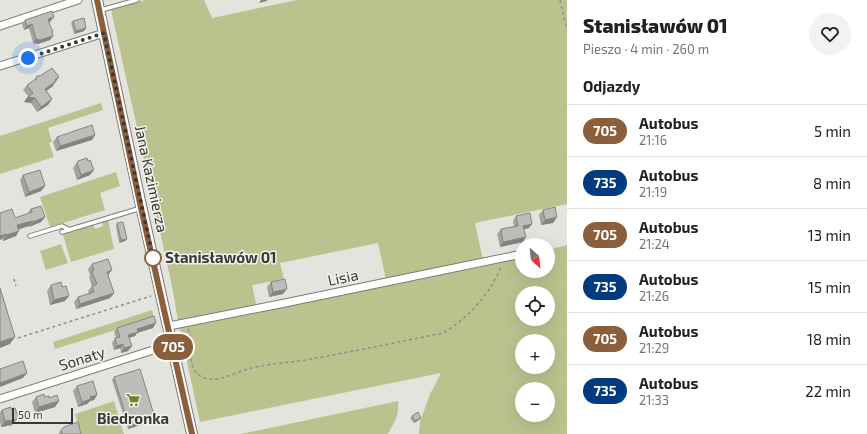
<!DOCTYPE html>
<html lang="pl">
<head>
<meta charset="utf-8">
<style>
  body { margin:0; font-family:"Exo 2",sans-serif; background:#f2f2f2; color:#202124; height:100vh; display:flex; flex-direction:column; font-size:15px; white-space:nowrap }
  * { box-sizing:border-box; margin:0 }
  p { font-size:13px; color:#757577 }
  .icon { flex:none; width:22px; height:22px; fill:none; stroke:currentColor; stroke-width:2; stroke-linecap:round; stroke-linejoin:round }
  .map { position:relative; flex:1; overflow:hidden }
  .details { display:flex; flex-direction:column; background:#fff; width:300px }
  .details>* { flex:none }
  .badge { padding:0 8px; border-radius:13px; font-size:14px; line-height:26px }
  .needle { width:26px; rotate:153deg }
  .tools { position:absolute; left:515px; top:238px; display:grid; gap:8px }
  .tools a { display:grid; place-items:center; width:40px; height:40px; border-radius:50%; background:#fff; box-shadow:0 4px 16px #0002; font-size:20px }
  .scale { position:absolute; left:12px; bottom:10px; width:61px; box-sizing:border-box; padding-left:4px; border:2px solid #383836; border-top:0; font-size:11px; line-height:14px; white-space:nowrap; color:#383836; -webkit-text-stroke:3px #f1f2ec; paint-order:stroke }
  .you { position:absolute; width:20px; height:20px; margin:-10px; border:3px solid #fff; border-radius:50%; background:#1a73e8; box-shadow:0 0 0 6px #1a73e833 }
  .map>.badge { position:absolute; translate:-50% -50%; box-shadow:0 0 0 2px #fff }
  h2 { padding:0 16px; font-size:15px; line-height:36px }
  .round { display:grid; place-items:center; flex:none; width:42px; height:42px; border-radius:21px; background:#f2f2f2 }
  .head { display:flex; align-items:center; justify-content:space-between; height:68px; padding:0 16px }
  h1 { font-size:19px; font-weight:800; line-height:30px }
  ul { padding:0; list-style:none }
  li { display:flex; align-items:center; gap:12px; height:52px; padding:0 16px; border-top:1px solid #e0e0e0 }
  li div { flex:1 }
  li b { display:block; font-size:15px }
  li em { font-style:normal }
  li .badge { min-width:44px; font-weight:700; text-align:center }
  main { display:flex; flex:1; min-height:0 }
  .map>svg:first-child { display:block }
  .green { fill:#bcc28e; fill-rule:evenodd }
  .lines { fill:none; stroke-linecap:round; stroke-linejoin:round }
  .lane-casing { stroke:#7b7c77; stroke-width:5.5 }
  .street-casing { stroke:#7b7c77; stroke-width:9 }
  .secondary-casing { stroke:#7b7c77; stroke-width:12 }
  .path { stroke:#8e8e8a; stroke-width:1.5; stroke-dasharray:3 3; stroke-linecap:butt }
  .lane { stroke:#fff; stroke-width:3.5 }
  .street { stroke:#fff; stroke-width:7 }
  .secondary { stroke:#fff; stroke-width:10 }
  .wall { fill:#a3a39f }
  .shaded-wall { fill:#848582 }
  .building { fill:#bdbeb9; stroke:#848582 }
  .line-casing { stroke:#fff; stroke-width:9 }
  .line { stroke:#8b5e3c; stroke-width:6 }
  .walk { stroke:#383836; stroke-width:4; stroke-dasharray:0 7.2 }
  .stop-dot { fill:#fff; stroke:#8b5e3c; stroke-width:2 }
  .labels { text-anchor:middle; stroke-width:3; stroke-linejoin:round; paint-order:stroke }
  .street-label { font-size:15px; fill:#383836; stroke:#f1f2ec }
  .stop-label { font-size:15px; font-weight:bold; fill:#383836; stroke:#f1f2ec; text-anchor:start }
  .poi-label { font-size:15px; font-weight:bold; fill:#383836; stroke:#f1f2ec }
</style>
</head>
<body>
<main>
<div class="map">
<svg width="567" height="434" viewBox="0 0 567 434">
  <rect width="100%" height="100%" fill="#e4e4df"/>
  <path class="green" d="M 147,0 L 204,0 L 212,18 L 297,0 L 567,0 L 567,204 L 475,223 L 483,259 L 386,280 L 378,243 L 280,263 L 284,279 L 252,285 L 256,303 L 256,306 L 178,321 L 172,286 L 111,10 L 130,3 Z
    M 101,103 L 103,110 L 48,128 L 52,142 L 49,143 L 54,157 L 0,174 L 0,136 Z
    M 116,172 L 120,186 L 100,193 L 105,210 L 50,227 L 40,197 Z
    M 108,220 L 114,249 L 71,262 L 63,235 L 93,225 L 95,229 L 103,226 L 102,222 Z
    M 61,244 L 68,263 L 46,270 L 40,251 Z
    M 567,245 L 567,434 L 419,434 L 420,422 L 430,394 L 441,373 L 200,422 L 179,325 L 484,266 L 522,256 L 522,271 L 548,271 L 548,250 ZM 522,293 L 548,293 L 548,319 L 522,319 ZM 522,341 L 548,341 L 548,367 L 522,367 ZM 522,389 L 548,389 L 548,415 L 522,415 Z
    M 152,310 L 154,318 L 55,349 L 53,342 Z
    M 114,401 L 124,434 L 81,434 L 75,414 Z
    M 398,401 C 399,417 395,421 388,434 L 241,434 Z"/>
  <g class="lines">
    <g class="lane-casing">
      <path id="lane" d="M 101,10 L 137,0
        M 62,232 L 141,208
        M 30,236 L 62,226 L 70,230"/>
    </g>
    <g class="street-casing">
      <path id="street" d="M 0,26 L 78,0
        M 0,66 L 104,33
        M 169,326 L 280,304 L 522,254
        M 0,399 L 172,344"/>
    </g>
    <g class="secondary-casing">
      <path id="secondary" d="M 97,0 L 140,201 L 192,434"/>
    </g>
    <path class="path" d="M 560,0 L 567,30
      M 14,279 L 16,286
      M 188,329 C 195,345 185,365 199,375 C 213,386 233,373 248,369 C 269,363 290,363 311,359 C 355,351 399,342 443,333 C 466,320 493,291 501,266
      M 18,338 L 151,296"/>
    <use href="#lane" class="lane"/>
    <use href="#street" class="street"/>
    <use href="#secondary" class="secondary"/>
  </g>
  <path class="wall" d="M 25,20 L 51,21 L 49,22 L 53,36 L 50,40 L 38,44 L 33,43 L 29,28 L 24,30 L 22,24 Z
    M 73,21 L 86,28 L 84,31 L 74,34 L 71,23 Z
    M 37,76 L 59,77 L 52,87 L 46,91 L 52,99 L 48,105 L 37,112 L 31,103 L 24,102 L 28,96 L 23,90 L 27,85 L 33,81 Z
    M 95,135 L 92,140 L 56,151 L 53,142 L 57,137 Z
    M 78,161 L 90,175 L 77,180 L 73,168 Z
    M 23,175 L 45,186 L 41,191 L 25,197 L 20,180 Z
    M 31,209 L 45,217 L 41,222 L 29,227 L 29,226 L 18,229 L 16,236 L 3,241 L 2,239 L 15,218 L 27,214 Z
    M 543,210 L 557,217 L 553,223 L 541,225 L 539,215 Z
    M 516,216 L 529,228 L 524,229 L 523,242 L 500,247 L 497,234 L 501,229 L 514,226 L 513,221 Z
    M 117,223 L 125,241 L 119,243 L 116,226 Z
    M 92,264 L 108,275 L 114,293 L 110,298 L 76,309 L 74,302 L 78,297 L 89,294 L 88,291 L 92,286 L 89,277 L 90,275 L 88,269 Z
    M 271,282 L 283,294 L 269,297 L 267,287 Z
    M 51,285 L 62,287 L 65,301 L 50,305 L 47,291 Z
    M 117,328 L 153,328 L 137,333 L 135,336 L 129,338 L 132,346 L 128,351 L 121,353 L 120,348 L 114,350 L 112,343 L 115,338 L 116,338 L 114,332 Z
    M 114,377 L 153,421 L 128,429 L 112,380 Z
    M 77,386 L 97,395 L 94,400 L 90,401 L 87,404 L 78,407 L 73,391 Z
    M 36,397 L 49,398 L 59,401 L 55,407 L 35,413 L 32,402 Z
    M 2,410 L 12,425 L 1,427 L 0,422 L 0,412 Z
    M 412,416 L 421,418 L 419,420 L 414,423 L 410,418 Z
    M 61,430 L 81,434 L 58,434 Z"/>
  <path class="shaded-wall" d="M 261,0 L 267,0 L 267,1 L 259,3 Z
    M 54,17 L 51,21 L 45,23 L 48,19 Z
    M 32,24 L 29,28 L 24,30 L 27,26 Z
    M 86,28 L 84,31 L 74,34 L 76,31 Z
    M 53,36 L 50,40 L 38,44 L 33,43 L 36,39 Z
    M 59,77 L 52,87 L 41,94 L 45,89 L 55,80 Z
    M 28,97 L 35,98 L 31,103 L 24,102 Z
    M 52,99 L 48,105 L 37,112 L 41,107 Z
    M 95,135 L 92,140 L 56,151 L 60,146 Z
    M 94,170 L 90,175 L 77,180 L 81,175 Z
    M 45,186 L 41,191 L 25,197 L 29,192 Z
    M 45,217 L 41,222 L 29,227 L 33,222 Z
    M 557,217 L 553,223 L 541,225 L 545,220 Z
    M 33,221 L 29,226 L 14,231 L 17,225 Z
    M 532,224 L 529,228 L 520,230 L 523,226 Z
    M 19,231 L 16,236 L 3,241 L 6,235 Z
    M 6,234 L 2,239 L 0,240 L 0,236 Z
    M 526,237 L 523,242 L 500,247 L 503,242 Z
    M 127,239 L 125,241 L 119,243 L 121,240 Z
    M 112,270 L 108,275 L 107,272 Z
    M 287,289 L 283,294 L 269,297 L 273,292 Z
    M 114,293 L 110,298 L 76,309 L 80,304 Z
    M 69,296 L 65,301 L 50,305 L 54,300 Z
    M 156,323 L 153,328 L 137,333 L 135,336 L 125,339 L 128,335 L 137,329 Z
    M 15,337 L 10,344 L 0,348 L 0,342 Z
    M 123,344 L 120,348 L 114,350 L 117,346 Z
    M 132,346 L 128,351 L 121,353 L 124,348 Z
    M 27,373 L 23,378 L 0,387 L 0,383 Z
    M 97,395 L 94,400 L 90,401 L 87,404 L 78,407 L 82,402 L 90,397 Z
    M 59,401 L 55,407 L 35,413 L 39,407 Z
    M 155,418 L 153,421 L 128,429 L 129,426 Z
    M 421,418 L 419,420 L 414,423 L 415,421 Z
    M 16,420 L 12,425 L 1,427 L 5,421 Z"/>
  <path class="building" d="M 52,11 L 54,17 L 48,19 L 51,28 L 53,30 L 52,32 L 53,36 L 40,40 L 36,39 L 32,24 L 27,26 L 25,20 Z
    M 84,18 L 86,28 L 76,31 L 73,21 Z
    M 52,68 L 59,77 L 55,80 L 56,81 L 45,89 L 52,99 L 41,107 L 35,98 L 28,97 L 33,93 L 27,85 L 36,79 L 37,76 L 40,76 Z
    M 92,125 L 95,135 L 60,146 L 57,137 Z
    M 87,158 L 88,161 L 90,160 L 94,170 L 81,175 L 77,163 L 78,161 Z
    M 40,170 L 45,186 L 29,192 L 23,175 Z
    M 41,206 L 45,217 L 33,222 L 33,221 L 17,225 L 19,231 L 6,235 L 6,234 L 0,236 L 0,213 L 12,209 L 15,218 L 32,212 L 31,209 Z
    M 555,207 L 557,217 L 545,220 L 543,210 Z
    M 530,213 L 532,224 L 523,226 L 526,237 L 503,242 L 501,229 L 518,226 L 516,216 Z
    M 123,222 L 127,239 L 121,240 L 117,223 Z
    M 108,259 L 112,270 L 107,272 L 114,293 L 80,304 L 78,297 L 94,292 L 92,286 L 97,284 L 92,272 L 94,270 L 92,264 Z
    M 285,279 L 287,289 L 273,292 L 271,282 Z
    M 61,282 L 62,287 L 66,286 L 69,296 L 54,300 L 51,285 Z
    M 0,288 L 15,337 L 0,342 Z
    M 154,316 L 156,323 L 137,329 L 138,332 L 128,335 L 132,346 L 124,348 L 123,344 L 117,346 L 115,338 L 120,337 L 117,328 Z
    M 23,361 L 27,373 L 0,383 L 0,369 Z
    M 140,369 L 155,418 L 129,426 L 114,377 Z
    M 93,381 L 97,395 L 90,397 L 91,399 L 82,402 L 77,386 Z
    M 44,394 L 45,397 L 49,396 L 49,398 L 57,395 L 59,401 L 39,407 L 36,397 Z
    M 11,407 L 11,409 L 15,408 L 18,416 L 16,420 L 5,421 L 2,410 Z
    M 418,412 L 421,418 L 415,421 L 412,416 Z
    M 78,422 L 81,434 L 62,434 L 61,430 L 64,427 Z"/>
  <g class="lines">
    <g class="line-casing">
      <path id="line" d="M 97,0 L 141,208 L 192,434"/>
    </g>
    <use href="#line" class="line"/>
    <path class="walk" d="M 28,58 L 104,33 L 153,258"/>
  </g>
  <defs>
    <g id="supermarket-bare" transform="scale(1.08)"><path d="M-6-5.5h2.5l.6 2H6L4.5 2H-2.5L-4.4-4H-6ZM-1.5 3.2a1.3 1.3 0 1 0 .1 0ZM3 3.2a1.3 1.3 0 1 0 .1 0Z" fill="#787f29" stroke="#f1f2ec" stroke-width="2.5" paint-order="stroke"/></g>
  </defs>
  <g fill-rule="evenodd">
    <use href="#supermarket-bare" x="133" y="400"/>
  </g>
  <circle class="stop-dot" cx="153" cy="258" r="8"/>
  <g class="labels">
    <g class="street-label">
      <text transform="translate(151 179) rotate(78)" y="5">Jana Kazimierza</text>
      <text transform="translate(343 278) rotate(-12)" y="5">Lisia</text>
      <text transform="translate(82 359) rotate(-18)" y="5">Sonaty</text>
    </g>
    <g class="stop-label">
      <text x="165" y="263">Stanisławów 01</text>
    </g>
    <g class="poi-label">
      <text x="133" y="424">Biedronka</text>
    </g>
  </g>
</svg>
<div class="tools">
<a><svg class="needle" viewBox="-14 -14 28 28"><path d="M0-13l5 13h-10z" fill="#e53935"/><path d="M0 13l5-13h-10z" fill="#757577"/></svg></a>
<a><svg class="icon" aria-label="locate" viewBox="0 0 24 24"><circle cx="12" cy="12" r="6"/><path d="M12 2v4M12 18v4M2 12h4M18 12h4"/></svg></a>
<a>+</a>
<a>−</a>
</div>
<div class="scale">50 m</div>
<div class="you" style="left:28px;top:58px"></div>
<b class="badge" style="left:173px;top:347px;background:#8b5e3c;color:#fff">705</b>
</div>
<section class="details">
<div class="head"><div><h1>Stanisławów 01</h1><p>Pieszo · 4 min · 260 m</p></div><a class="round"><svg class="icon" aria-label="heart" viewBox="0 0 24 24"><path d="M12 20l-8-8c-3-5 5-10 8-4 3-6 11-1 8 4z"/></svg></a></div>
<h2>Odjazdy</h2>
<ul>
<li><span class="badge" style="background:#8b5e3c;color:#fff">705</span><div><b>Autobus</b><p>21:16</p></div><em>5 min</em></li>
<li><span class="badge" style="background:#003b80;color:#fff">735</span><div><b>Autobus</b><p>21:19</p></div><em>8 min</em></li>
<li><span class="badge" style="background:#8b5e3c;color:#fff">705</span><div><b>Autobus</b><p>21:24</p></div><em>13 min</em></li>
<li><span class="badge" style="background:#003b80;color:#fff">735</span><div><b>Autobus</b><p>21:26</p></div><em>15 min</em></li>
<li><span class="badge" style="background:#8b5e3c;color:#fff">705</span><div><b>Autobus</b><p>21:29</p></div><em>18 min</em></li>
<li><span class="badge" style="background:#003b80;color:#fff">735</span><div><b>Autobus</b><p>21:33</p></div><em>22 min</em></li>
</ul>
</section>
</main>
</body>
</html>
